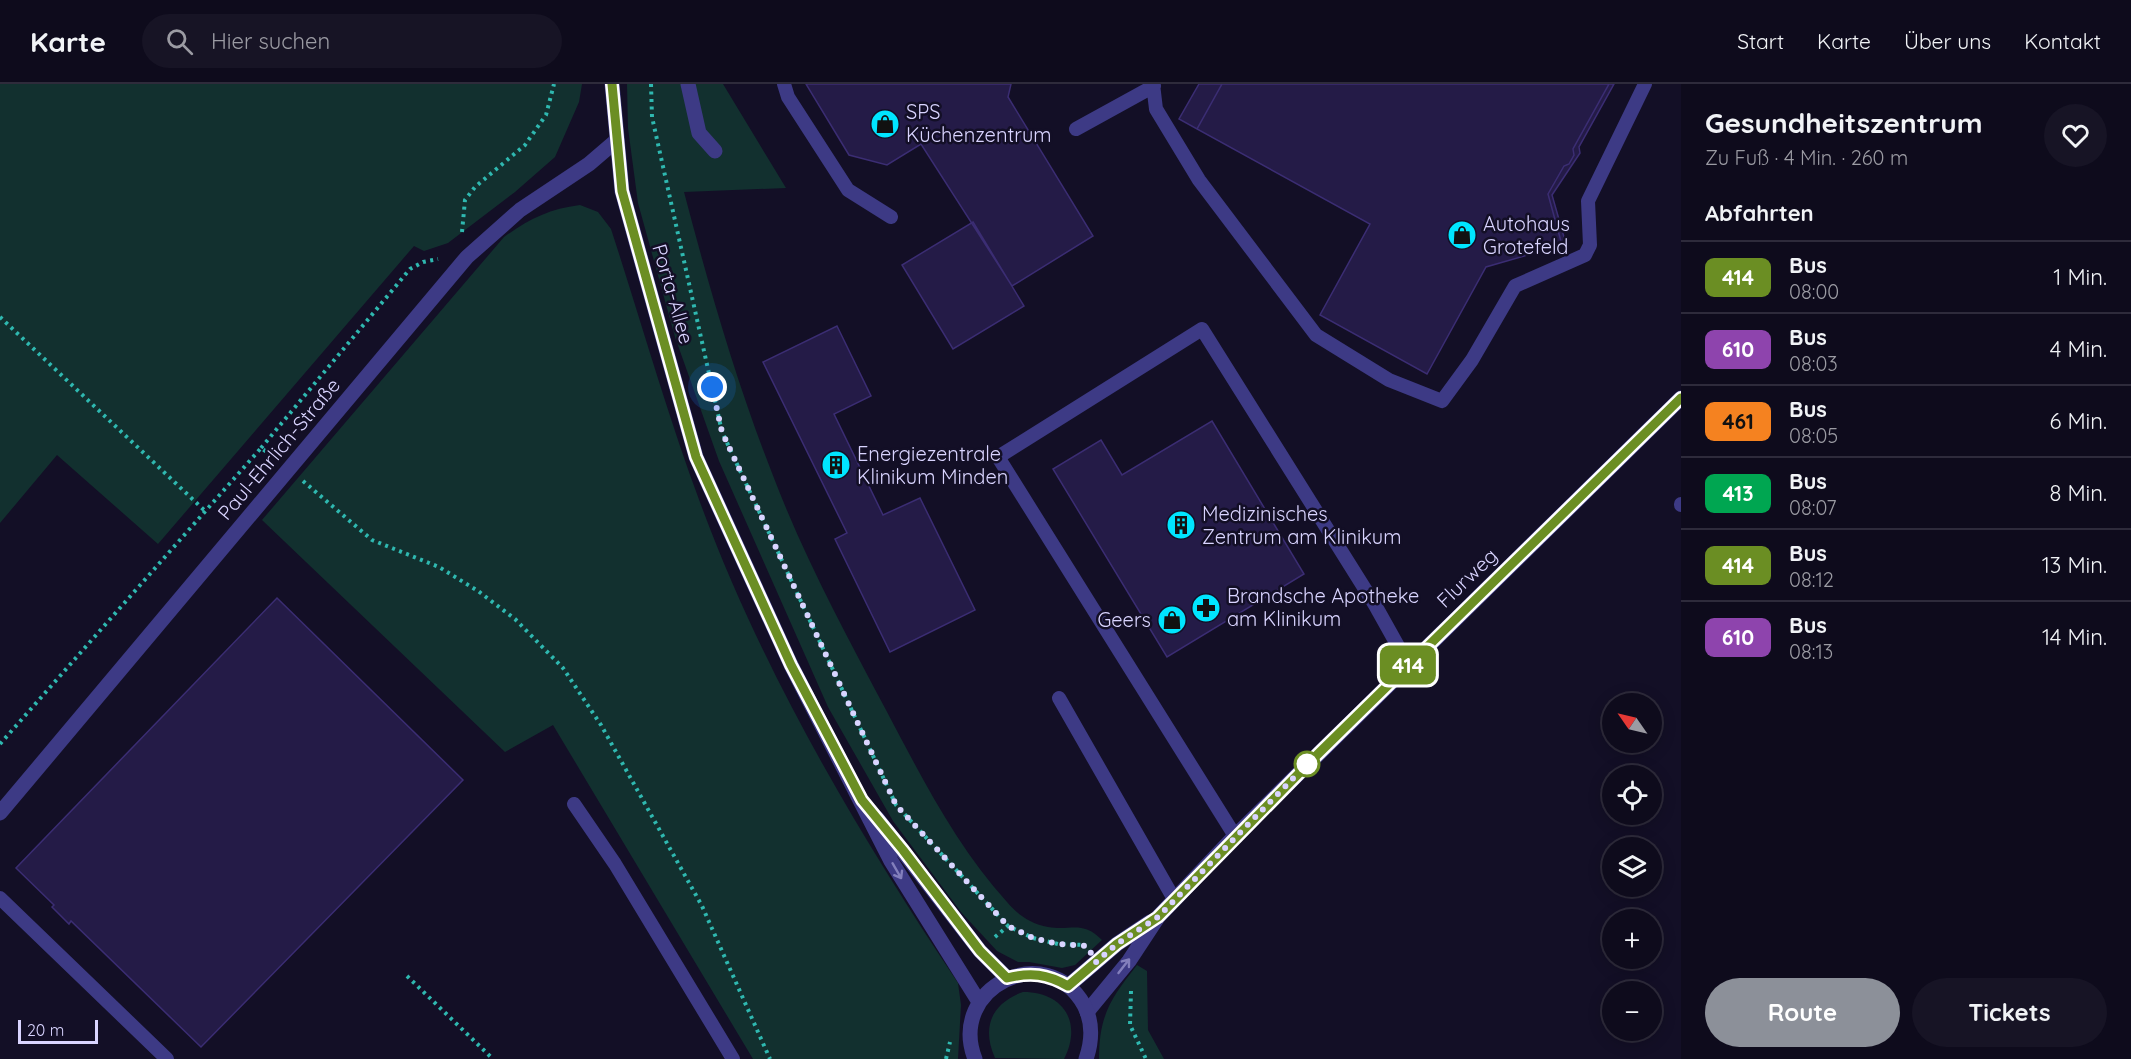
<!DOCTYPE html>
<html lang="de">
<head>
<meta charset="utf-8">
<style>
  body { margin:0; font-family:Quicksand,sans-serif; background:#171425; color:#f1f3f6; height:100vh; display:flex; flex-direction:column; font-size:22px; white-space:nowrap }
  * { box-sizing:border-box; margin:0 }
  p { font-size:20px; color:#9b9ba3 }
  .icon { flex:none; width:33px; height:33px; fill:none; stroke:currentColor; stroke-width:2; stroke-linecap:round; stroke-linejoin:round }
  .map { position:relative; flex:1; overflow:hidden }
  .panel { display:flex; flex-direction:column; background:#0e0b1c; width:450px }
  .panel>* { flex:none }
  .badge { padding:0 12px; border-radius:9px; font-size:21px; line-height:39px }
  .needle { width:39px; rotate:304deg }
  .controls { position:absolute; left:1602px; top:609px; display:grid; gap:12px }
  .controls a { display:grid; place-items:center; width:60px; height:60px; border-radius:50%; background:#0e0b1c; box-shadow:0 3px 15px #0003,0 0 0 2px #2e2b3b; font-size:30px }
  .scale { position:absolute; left:18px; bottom:15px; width:80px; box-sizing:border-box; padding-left:6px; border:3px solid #d9d4ff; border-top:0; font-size:16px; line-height:21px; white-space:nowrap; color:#d9d4ff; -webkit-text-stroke:4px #130f26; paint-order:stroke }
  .you { position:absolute; width:30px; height:30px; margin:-15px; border:4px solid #fff; border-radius:50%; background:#1a73e8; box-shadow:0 0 0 9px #1a73e833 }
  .map>.badge { position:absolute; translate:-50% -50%; box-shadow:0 0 0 3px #fff }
  h2 { padding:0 24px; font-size:22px; line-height:54px }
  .round { display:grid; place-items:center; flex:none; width:63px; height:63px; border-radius:32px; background:#171425 }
  .headline { display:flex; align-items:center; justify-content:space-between; height:102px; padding:0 24px }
  h1 { font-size:28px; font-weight:700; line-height:45px }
  .button { display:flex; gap:12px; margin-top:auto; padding:12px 24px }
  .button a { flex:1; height:69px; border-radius:36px; background:#8c9099; color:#fff; font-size:24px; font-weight:700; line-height:69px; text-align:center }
  .button a+a { background:#171425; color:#f1f3f6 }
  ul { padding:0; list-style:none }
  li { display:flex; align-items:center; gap:18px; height:72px; padding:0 24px; border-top:2px solid #2e2b3b }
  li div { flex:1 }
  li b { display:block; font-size:22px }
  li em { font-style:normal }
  li .badge { min-width:66px; font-weight:700; text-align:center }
  header { display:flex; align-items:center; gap:36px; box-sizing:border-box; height:84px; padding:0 30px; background:#0e0b1c; border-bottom:2px solid #2e2b3b }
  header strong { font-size:28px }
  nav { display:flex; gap:33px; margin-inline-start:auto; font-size:21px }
  .search { width:420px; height:54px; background:#171425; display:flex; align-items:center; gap:15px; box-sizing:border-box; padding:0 21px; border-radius:33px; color:#9b9ba3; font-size:22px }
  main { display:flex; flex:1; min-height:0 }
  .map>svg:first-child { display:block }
  .green { fill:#12302f }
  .building { fill:#241b47; stroke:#3b2d73; stroke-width:1.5 }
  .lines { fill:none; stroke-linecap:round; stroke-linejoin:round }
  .path { stroke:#2fb8b0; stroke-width:4; stroke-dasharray:3 4.5; stroke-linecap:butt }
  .service { stroke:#3d3a85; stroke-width:14 }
  .minor { stroke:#3d3a85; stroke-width:15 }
  .tertiary { stroke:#3d3a85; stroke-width:15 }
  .oneway { stroke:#837fbc }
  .line-casing { stroke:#fff; stroke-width:14 }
  .line { stroke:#6b8e23; stroke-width:9 }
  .walk { stroke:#d9d4ff; stroke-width:6; stroke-dasharray:0 10.8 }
  .stop-dot { fill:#fff; stroke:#6b8e23; stroke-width:3 }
  .labels { text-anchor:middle; stroke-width:5; stroke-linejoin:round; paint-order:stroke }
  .poi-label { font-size:20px; fill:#d9d4ff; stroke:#130f26; text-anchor:start }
  .street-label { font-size:20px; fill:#d9d4ff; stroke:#130f26 }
</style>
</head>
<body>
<header>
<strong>Karte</strong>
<div class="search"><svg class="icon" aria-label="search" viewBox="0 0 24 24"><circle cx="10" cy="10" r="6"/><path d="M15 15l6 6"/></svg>Hier suchen</div>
<nav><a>Start</a><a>Karte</a><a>Über uns</a><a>Kontakt</a></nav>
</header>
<main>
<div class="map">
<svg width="1681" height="975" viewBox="0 0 1681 975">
  <rect width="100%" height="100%" fill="#130f26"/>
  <path class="green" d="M 0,0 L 582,0 L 579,18 L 555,73 L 515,108 L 448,159 L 424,167 L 414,162 L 158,460 L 57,371 L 0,439 Z
    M 627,0 L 723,0 L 786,104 L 684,108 C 709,203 736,297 772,389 C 803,471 845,549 886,626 C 921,692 956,762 1007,818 C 1018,831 1031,840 1048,843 C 1072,847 1082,836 1102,856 L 1075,881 L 1062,884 L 1029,878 L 1018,878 L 997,867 L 961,828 L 893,737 L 828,623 L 719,377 L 675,253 L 638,119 L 628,44 Z
    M 580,121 L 598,128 L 611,145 C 641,237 667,330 701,421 C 764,591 858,749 958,899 L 961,921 L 958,975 L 753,975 L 553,641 L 505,668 L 262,436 L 504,153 C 529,135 549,125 580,121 Z
    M 1137,881 L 1147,887 L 1148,946 L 1164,975 L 1099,975 C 1099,931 1111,914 1137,881 Z
    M 1023,908 C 1063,908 1083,938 1064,975 L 995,974 C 981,943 992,919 1023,908 Z"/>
  <path class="building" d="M 806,0 L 1011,0 L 1008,13 L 1093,152 L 1012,202 L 921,60 L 887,81 L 849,71 Z
    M 1199,0 L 1222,0 L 1197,45 L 1179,35 Z
    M 1222,0 L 1609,0 L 1573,65 L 1574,71 L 1569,80 L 1564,82 L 1548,110 L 1562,161 L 1486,183 L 1427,290 L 1320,231 L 1370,140 L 1197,45 Z
    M 1609,0 L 1614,0 L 1579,63 L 1580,69 L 1552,111 L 1566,160 L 1562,161 L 1548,110 L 1564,82 L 1569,80 L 1574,71 L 1573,65 Z
    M 973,138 L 1024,222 L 953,265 L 902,181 Z
    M 837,242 L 871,312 L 834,330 L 883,431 L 920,414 L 975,526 L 890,568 L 835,455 L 847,449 L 763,278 Z
    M 1212,337 L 1304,490 L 1167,573 L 1053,385 L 1101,356 L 1122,391 Z
    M 277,514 L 463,696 L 201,963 L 71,837 L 69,840 L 52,823 L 54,821 L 16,784 Z"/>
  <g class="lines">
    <path class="path" d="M 651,0 L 652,33 L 722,348 L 896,721 L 1008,842 L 1033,854 L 1058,860 L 1084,861
      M 462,148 L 465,116 L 475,103 L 525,61 L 546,31 L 554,0
      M 0,233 L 204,426
      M 261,364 L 410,185 L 423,178 L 438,175
      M 303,397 L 372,456 L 439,483 L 478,507 L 515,535 L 563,584 L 601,641 L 702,822 L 770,975
      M 0,660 L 261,364 L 274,373
      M 995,853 L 1008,842
      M 407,892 L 493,975
      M 1131,907 L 1130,941 L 1146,975
      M 946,975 L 950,958"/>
    <path class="service" d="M 784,0 L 788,13 L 848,106 L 891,133
      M 1153,0 L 1156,25 L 1199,96 L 1316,251 L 1389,296 L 1442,317 L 1472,276 L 1515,202 L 1585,171 L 1590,161 L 1588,117 L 1645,0
      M 1076,45 L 1154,2
      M 1681,420 L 1681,421
      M 1059,614 L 1174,815
      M 574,720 L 615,780 L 733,975
      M 1235,752 L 998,373 L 1202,245 L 1375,521 L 1408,580
      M 0,814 L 167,975"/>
    <path class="minor" d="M 688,0 L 699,49 L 715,67
      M 0,729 L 467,173 L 520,126 L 589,80 L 617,56
      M 1068,902 L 1117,860 L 1150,838
      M 1087,928 L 1129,877 L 1158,833 L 1235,752 L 1681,314"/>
    <path class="tertiary" d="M 612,0 L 622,107 L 696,373 L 791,581 L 891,777 L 979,918
      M 877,734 L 980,867 L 1007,894
      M 975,975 C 947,903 1047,855 1084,921 C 1093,938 1092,958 1086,975"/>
  </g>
  <defs><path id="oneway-shaft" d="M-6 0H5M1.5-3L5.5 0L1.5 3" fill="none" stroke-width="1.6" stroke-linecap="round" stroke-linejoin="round" transform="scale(1.5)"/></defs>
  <g class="oneway">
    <use href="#oneway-shaft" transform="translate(897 787) rotate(60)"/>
    <use href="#oneway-shaft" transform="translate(1124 882) rotate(-52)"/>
  </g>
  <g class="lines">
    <g class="line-casing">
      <path id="line" d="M 612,0 L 622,107 L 696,373 L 791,581 L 862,716 L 903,766 L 980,867 L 1007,894 C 1031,888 1047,890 1068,902 L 1117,860 L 1158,833 L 1318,670 L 1681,314"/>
    </g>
    <use href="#line" class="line"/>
    <path class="walk" d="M 712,303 L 722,348 L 896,721 L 1008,842 L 1033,854 L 1058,860 L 1087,862 L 1096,878 L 1117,860 L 1158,833 L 1307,680"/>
  </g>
  <defs>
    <g id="shop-disc" transform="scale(1.5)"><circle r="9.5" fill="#00e5ff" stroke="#130f26"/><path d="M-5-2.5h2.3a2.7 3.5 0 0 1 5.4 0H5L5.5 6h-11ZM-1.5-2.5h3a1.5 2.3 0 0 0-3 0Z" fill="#111"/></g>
    <g id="building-disc" transform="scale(1.5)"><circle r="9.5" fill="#00e5ff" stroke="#130f26"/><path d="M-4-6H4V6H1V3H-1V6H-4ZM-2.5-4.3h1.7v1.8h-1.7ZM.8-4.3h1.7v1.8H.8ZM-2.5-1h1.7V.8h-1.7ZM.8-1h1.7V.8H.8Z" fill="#111"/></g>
    <g id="pharmacy-disc" transform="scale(1.5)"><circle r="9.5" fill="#00e5ff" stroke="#130f26"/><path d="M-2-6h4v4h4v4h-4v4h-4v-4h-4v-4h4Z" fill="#111"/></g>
  </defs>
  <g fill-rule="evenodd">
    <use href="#shop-disc" x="885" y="40"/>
    <use href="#shop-disc" x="1462" y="151"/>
    <use href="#building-disc" x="836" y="381"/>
    <use href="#building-disc" x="1181" y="441"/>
    <use href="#pharmacy-disc" x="1206" y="524"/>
    <use href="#shop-disc" x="1172" y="536"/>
  </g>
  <circle class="stop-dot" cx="1307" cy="680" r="12"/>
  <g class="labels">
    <g class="poi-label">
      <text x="906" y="35">SPS<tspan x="906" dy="23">Küchenzentrum</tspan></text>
      <text x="1483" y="147">Autohaus<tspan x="1483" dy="23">Grotefeld</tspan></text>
      <text x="857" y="377">Energiezentrale<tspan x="857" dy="23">Klinikum Minden</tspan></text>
      <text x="1202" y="437">Medizinisches<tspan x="1202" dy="23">Zentrum am Klinikum</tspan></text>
      <text x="1227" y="519">Brandsche Apotheke<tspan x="1227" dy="23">am Klinikum</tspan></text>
      <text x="1151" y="543" text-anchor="end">Geers</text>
    </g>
    <g class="street-label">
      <text transform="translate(673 210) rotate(74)" y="7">Porta-Allee</text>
      <text transform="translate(279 365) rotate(-50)" y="7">Paul-Ehrlich-Straße</text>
      <text transform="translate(1467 494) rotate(-44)" y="7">Flurweg</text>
    </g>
  </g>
</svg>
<div class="controls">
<a><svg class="needle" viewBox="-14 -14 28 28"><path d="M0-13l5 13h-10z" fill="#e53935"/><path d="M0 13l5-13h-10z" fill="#9b9ba3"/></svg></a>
<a><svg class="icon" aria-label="locate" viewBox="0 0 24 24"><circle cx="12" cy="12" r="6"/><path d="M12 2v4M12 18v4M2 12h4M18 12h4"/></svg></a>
<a><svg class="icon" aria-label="layers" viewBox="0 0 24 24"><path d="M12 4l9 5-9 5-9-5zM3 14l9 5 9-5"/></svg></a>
<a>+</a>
<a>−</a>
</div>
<div class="scale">20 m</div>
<div class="you" style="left:712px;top:303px"></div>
<b class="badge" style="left:1408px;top:581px;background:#6b8e23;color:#fff">414</b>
</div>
<section class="panel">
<div class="headline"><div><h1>Gesundheitszentrum</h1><p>Zu Fuß · 4 Min. · 260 m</p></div><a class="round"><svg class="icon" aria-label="heart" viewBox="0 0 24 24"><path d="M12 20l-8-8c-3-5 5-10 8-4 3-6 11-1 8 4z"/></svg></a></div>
<h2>Abfahrten</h2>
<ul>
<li><span class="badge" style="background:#6b8e23;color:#fff">414</span><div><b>Bus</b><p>08:00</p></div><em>1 Min.</em></li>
<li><span class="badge" style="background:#8e44ad;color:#fff">610</span><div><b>Bus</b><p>08:03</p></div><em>4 Min.</em></li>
<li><span class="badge" style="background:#f58220;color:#111">461</span><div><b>Bus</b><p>08:05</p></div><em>6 Min.</em></li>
<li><span class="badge" style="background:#00a651;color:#fff">413</span><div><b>Bus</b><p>08:07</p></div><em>8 Min.</em></li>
<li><span class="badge" style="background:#6b8e23;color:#fff">414</span><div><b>Bus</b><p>08:12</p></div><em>13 Min.</em></li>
<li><span class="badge" style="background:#8e44ad;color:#fff">610</span><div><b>Bus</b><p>08:13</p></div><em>14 Min.</em></li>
</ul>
<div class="button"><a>Route</a><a>Tickets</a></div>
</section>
</main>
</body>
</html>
